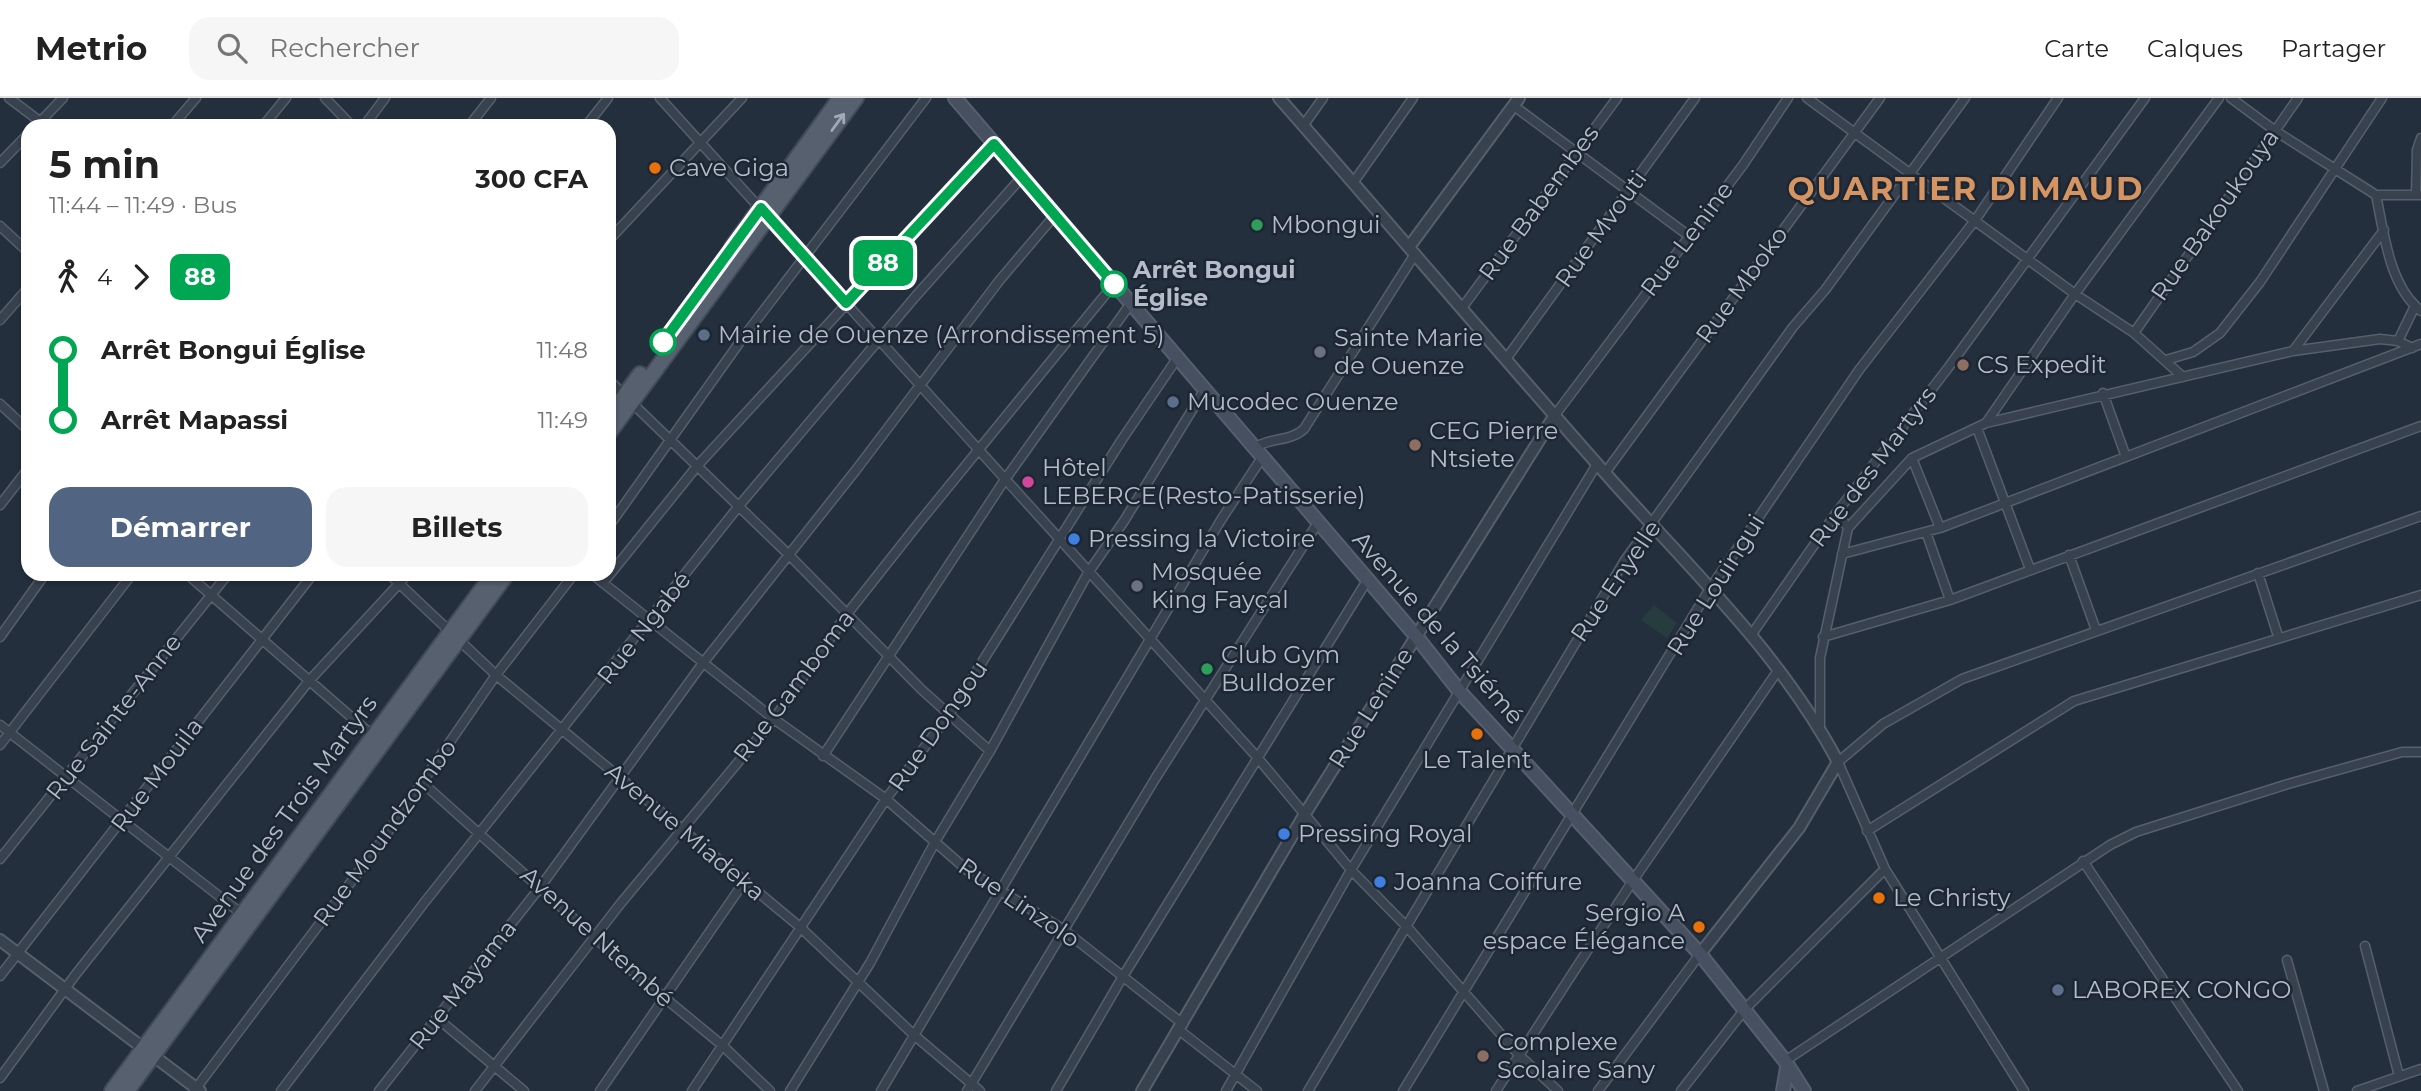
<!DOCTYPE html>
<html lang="fr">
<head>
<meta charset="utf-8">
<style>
  body { margin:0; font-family:Montserrat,sans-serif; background:#f6f6f6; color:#222; height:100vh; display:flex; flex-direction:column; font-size:26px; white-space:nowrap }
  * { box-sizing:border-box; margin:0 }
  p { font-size:23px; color:#767676 }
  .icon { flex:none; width:38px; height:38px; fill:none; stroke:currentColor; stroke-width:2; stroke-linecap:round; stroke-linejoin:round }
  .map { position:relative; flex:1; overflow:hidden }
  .sheet { position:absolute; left:21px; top:21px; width:595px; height:462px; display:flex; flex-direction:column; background:#fff; border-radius:21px; box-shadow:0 2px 5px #0004 }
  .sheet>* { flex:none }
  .badge { padding:0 14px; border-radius:10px; font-size:24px; line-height:46px }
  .map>.badge { position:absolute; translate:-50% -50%; box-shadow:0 0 0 4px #fff }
  .legs { display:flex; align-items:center; gap:10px; height:77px; padding:0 28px; font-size:23px }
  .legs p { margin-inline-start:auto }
  .head { display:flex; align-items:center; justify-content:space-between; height:119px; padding:0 28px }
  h1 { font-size:38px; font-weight:700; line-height:52px }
  .button { display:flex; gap:14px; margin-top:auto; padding:14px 28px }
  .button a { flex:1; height:80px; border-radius:21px; background:#516482; color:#fff; font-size:28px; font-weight:700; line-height:80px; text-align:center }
  .button a+a { background:#f6f6f6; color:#222 }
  ul { padding:0 28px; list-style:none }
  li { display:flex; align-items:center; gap:24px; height:70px; font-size:26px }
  li i { display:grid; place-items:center; width:10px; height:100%; margin:0 9px; background:currentColor }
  li i::after { content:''; width:18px; height:18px; margin:-9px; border:5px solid; border-radius:50%; background:#fff }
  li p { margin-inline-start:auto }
  li:first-child i { background:linear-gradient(#0000 50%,currentColor 0) }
  li:last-child i { background:linear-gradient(currentColor 50%,#0000 0) }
  header { display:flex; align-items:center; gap:42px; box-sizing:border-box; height:98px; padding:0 35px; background:#fff; border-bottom:2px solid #e0e0e0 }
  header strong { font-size:33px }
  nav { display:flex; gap:38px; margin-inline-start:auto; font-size:24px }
  .search { width:490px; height:63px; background:#f6f6f6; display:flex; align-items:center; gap:18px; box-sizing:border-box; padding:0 24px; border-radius:21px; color:#767676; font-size:26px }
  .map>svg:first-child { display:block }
  .green { fill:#263c3f }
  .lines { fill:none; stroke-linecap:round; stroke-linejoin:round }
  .minor-casing { stroke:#565f6c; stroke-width:11 }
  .tertiary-casing { stroke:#565f6c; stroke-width:14 }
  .secondary-casing { stroke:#565f6c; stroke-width:16 }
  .primary-casing { stroke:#414a57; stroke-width:18 }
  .minor { stroke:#38414e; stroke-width:8 }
  .tertiary { stroke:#38414e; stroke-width:10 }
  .secondary { stroke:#465061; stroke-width:12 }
  .primary { stroke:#56606e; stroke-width:14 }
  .oneway { stroke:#a1aab7 }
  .line-1-casing { stroke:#fff; stroke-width:16 }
  .line-1 { stroke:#00a651; stroke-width:10 }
  .food-dot { fill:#e8710a; stroke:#1d2633; stroke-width:2.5 }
  .leisure-dot { fill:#2e9e5b; stroke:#1d2633; stroke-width:2.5 }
  .stop-1-dot { fill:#fff; stroke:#00a651; stroke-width:3.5 }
  .service-dot { fill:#5c6f8a; stroke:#1d2633; stroke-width:2.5 }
  .worship-dot { fill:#6b7280; stroke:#1d2633; stroke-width:2.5 }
  .education-dot { fill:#8d6e63; stroke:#1d2633; stroke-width:2.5 }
  .hotel-dot { fill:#d1479c; stroke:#1d2633; stroke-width:2.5 }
  .shop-dot { fill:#3f7fe0; stroke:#1d2633; stroke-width:2.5 }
  .labels { text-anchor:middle; stroke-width:5; stroke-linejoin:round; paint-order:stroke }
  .poi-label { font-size:24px; fill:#b4bcc9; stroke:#1d2633; text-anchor:start }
  .street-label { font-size:24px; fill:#b4bcc9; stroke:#1d2633 }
  .stop-label { font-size:24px; font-weight:bold; fill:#b4bcc9; stroke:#1d2633; text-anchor:start }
  .district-label { font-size:32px; font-weight:bold; letter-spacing:2px; fill:#d59563; stroke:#1d2633 }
</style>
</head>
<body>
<header>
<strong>Metrio</strong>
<div class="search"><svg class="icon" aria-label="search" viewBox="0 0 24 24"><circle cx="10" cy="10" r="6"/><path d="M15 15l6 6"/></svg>Rechercher</div>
<nav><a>Carte</a><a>Calques</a><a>Partager</a></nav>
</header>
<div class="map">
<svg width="2421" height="993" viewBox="0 0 2421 993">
  <rect width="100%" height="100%" fill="#242f3e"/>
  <path class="green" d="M 1654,507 L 1677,525 L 1667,540 L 1641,522 Z"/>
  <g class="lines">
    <g class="minor-casing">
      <path id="minor" d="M 9,0 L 46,28
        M 325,0 L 352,28
        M 660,0 L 1257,659 L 1351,772 L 1408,830 L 1519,957 L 1558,993
        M 1807,0 L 2075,196 L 2134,235 L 2183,279
        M 2231,0 L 2274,32 L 2376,97 L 2421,97
        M 1514,8 L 1689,138
        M 36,28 L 63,0
        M 172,28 L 196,0
        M 263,28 L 286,0
        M 364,28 L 385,0
        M 469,28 L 491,0
        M 586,28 L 608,0
        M 1303,28 L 1323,0
        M 0,65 L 28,36
        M 1353,85 L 1413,0
        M 2376,97 C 2384,135 2389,188 2421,213
        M 2416,97 L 2417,52 L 2421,40
        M 0,128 L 28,154
        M 609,142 L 742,0
        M 1462,210 L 1617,0
        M 0,222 L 28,190
        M 2134,235 L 2298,0
        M 2398,243 L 2415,208
        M 2293,253 L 2384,132
        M 1506,261 L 1695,0
        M 2166,262 L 2193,254 L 2220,235 L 2260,184 L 2382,0
        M 609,282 L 624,297
        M 2103,295 L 2126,359
        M 631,304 L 789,457 L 922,592 L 990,653
        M 0,306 L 28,332
        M 1555,317 L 1743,67 L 1788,0
        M 1986,325 L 2075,196 L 2219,0
        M 1977,330 L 2030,471
        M 1254,350 C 1270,339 1290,344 1304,331 L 1415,156
        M 1912,360 L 1940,430
        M 1605,375 L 1880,0
        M 0,407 L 28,371
        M 1837,414 L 1848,430 L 1912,360 L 1986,325 L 2293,253 L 2380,241 L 2398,243 L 2412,250
        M 609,428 L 742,241 L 926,0
        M 1926,434 L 1950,502
        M 1842,456 L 1940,430 L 2421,246
        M 2069,457 L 2096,532
        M 2258,475 L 2278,538
        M 187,476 L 373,638
        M 389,476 L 496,577 L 800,829 L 914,937 L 980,993
        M 592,476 L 774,621 L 886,701 L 967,772 L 1064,832 L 1183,926
        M 603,485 L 698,367 L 994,46
        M 1752,536 L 1837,414 L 1948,270 L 2145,0
        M 0,539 L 45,476
        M 1823,539 L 1950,502 L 2421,328
        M 0,627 L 242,816
        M 1820,630 L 1820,560 L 1848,430
        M 0,647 L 132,476
        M 823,658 L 1004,383 L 1131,205
        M 424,686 L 631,872 L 723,948 L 770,993
        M 1867,733 L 2074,603 L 2421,497
        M 0,761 L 228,476
        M 2083,763 L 2238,993
        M 2365,848 L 2399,978
        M 2287,862 L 2324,993
        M 0,878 L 313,476
        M 437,920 L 524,993
        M 1179,932 L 1257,993
        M 1785,963 L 2110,747 L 2136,734 L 2288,686 L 2402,654 L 2421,654
        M 0,980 L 76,876 L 309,583 L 408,476
        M 194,993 L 381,744 L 496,577 L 574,476
        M 281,993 L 424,805 L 738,409 L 915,199 L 1021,80
        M 379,993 L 541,788 L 703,565 L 856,372 L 999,183 L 1055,117
        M 475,993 L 621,805 L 774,621 L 847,516 L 918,426 L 1114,186
        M 600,993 L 744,784
        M 692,993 L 886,701 L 950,615 L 1121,343 L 1178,259
        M 790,993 L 870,865 L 935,744 L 990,653 L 1088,475 L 1124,423 L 1205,291
        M 881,993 L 1221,422 L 1263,358
        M 967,993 L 1155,681 L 1319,423
        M 1056,993 L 1122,880 L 1368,481
        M 1226,993 L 1351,772 L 1597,366
        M 1308,993 L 1625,462 L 1793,229 L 1825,192 L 1965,0
        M 1403,993 L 1709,492 L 1859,272 L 1976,121 L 2058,0
        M 1496,993 L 1632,784 L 1779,571
        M 1598,993 L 1700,856
        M 1681,993 L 1745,911 L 1885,771
        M 2024,993 L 1885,771 L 1838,664 L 1883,626 L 1962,581 L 2421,418
        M 2357,993 L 2421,971"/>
    </g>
    <g class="tertiary-casing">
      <path id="tertiary" d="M 1279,0 C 1389,125 1496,252 1606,376 C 1688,469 1780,554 1838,664 L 1799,730 L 1700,856
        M 1409,149 L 1519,0
        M 0,842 L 200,993
        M 1142,993 L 1306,714 L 1555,317"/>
    </g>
    <g class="secondary-casing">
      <path id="secondary" d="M 955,0 L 1416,538 L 1460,594 L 1700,856 L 1785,963 L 1804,993
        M 1783,993 L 1787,970"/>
    </g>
    <g class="primary-casing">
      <path id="primary" d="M 732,149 L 840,0
        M 609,319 L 640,276
        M 609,335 L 856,0
        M 112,993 L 493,476
        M 127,993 L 507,476"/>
    </g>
    <use href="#minor" class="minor"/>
    <use href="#tertiary" class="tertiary"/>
    <use href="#secondary" class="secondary"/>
    <use href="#primary" class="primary"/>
  </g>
  <defs><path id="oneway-shaft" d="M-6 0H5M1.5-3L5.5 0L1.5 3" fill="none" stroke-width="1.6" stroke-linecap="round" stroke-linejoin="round" transform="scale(1.75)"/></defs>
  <use class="oneway" href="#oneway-shaft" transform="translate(838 24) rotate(-54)"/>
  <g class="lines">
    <g class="line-1-casing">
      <path id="line-1" d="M 663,244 L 761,110 L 846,205 L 994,46 L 1114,186"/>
    </g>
    <use href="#line-1" class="line-1"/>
  </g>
  <g class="food-dot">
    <circle cx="655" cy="70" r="7"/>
    <circle cx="1477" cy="636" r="7"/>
    <circle cx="1879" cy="800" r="7"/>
    <circle cx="1699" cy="829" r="7"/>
  </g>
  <g class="leisure-dot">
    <circle cx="1257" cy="127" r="7"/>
    <circle cx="1207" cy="571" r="7"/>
  </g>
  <g class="stop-1-dot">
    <circle cx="1114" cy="186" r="12"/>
    <circle cx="663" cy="244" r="12"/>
  </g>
  <g class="service-dot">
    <circle cx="704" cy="237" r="7"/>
    <circle cx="1173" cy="304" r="7"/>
    <circle cx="2058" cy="892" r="7"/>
  </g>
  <g class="worship-dot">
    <circle cx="1320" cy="254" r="7"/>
    <circle cx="1137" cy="488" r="7"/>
  </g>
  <g class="education-dot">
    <circle cx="1963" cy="267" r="7"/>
    <circle cx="1415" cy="347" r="7"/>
    <circle cx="1483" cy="958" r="7"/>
  </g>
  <circle class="hotel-dot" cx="1028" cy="384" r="7"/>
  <g class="shop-dot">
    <circle cx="1074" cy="441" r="7"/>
    <circle cx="1284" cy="736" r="7"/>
    <circle cx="1380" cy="784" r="7"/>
  </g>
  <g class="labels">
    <g class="poi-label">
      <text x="669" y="78">Cave Giga</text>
      <text x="1271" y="135">Mbongui</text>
      <text x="718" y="245">Mairie de Ouenze (Arrondissement 5)</text>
      <text x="1334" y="248">Sainte Marie<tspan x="1334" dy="28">de Ouenze</tspan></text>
      <text x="1977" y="275">CS Expedit</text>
      <text x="1187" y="312">Mucodec Ouenze</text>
      <text x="1429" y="341">CEG Pierre<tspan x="1429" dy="28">Ntsiete</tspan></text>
      <text x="1042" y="378">Hôtel<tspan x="1042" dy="28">LEBERCE(Resto-Patisserie)</tspan></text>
      <text x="1088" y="449">Pressing la Victoire</text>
      <text x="1151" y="482">Mosquée<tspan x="1151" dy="28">King Fayçal</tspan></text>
      <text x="1221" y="565">Club Gym<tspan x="1221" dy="28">Bulldozer</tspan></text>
      <text x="1477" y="670" text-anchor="middle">Le Talent</text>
      <text x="1298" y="744">Pressing Royal</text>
      <text x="1394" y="792">Joanna Coiffure</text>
      <text x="1893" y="808">Le Christy</text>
      <text x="1685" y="823" text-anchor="end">Sergio A<tspan x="1685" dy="28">espace Élégance</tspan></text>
      <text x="2072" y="900">LABOREX CONGO</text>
      <text x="1497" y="952">Complexe<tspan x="1497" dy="28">Scolaire Sany</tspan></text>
    </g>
    <g class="street-label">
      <text transform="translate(1539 105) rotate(-54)" y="8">Rue Babembes</text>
      <text transform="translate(2215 117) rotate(-55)" y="8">Rue Bakoukouya</text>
      <text transform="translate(1601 131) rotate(-54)" y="8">Rue Mvouti</text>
      <text transform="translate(1687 141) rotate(-53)" y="8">Rue Lenine</text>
      <text transform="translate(1742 187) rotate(-54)" y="8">Rue Mboko</text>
      <text transform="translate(1873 369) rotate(-53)" y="8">Rue des Martyrs</text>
      <text transform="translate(1616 483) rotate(-56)" y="8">Rue Enyelle</text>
      <text transform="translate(1716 487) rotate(-58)" y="8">Rue Louingui</text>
      <text transform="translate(644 530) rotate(-52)" y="8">Rue Ngabé</text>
      <text transform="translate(1438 530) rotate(49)" y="8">Avenue de la Tsiémé</text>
      <text transform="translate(794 588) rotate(-53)" y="8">Rue Gamboma</text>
      <text transform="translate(1371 610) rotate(-58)" y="8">Rue Lenine</text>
      <text transform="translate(114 619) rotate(-52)" y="8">Rue Sainte-Anne</text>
      <text transform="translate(938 628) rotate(-55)" y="8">Rue Dongou</text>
      <text transform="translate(157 677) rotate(-53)" y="8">Rue Mouila</text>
      <text transform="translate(284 721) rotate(-54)" y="8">Avenue des Trois Martyrs</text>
      <text transform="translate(685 734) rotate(40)" y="8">Avenue Miadeka</text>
      <text transform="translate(385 735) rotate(-54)" y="8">Rue Moundzombo</text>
      <text transform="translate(1019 805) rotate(34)" y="8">Rue Linzolo</text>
      <text transform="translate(597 839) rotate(42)" y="8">Avenue Ntembé</text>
      <text transform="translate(463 887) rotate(-52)" y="8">Rue Mayama</text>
    </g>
    <g class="stop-label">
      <text x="1133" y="180">Arrêt Bongui<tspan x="1133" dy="28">Église</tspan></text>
    </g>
    <g class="district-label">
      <text x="1966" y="102">QUARTIER DIMAUD</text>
    </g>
  </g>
</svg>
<b class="badge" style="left:883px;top:165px;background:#00a651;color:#fff">88</b>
<section class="sheet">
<div class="head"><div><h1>5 min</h1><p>11:44 – 11:49 · Bus</p></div><b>300 CFA</b></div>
<div class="legs"><svg class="icon" aria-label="walk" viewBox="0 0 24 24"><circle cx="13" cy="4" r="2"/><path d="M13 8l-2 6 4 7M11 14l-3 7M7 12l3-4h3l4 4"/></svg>4<svg class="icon" aria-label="forward" viewBox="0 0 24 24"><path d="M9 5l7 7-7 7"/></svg><b class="badge" style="background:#00a651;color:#fff">88</b></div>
<ul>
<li><i style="color:#00a651"></i><b>Arrêt Bongui Église</b><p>11:48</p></li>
<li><i style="color:#00a651"></i><b>Arrêt Mapassi</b><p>11:49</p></li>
</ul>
<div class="button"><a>Démarrer</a><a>Billets</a></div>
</section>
</div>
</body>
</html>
